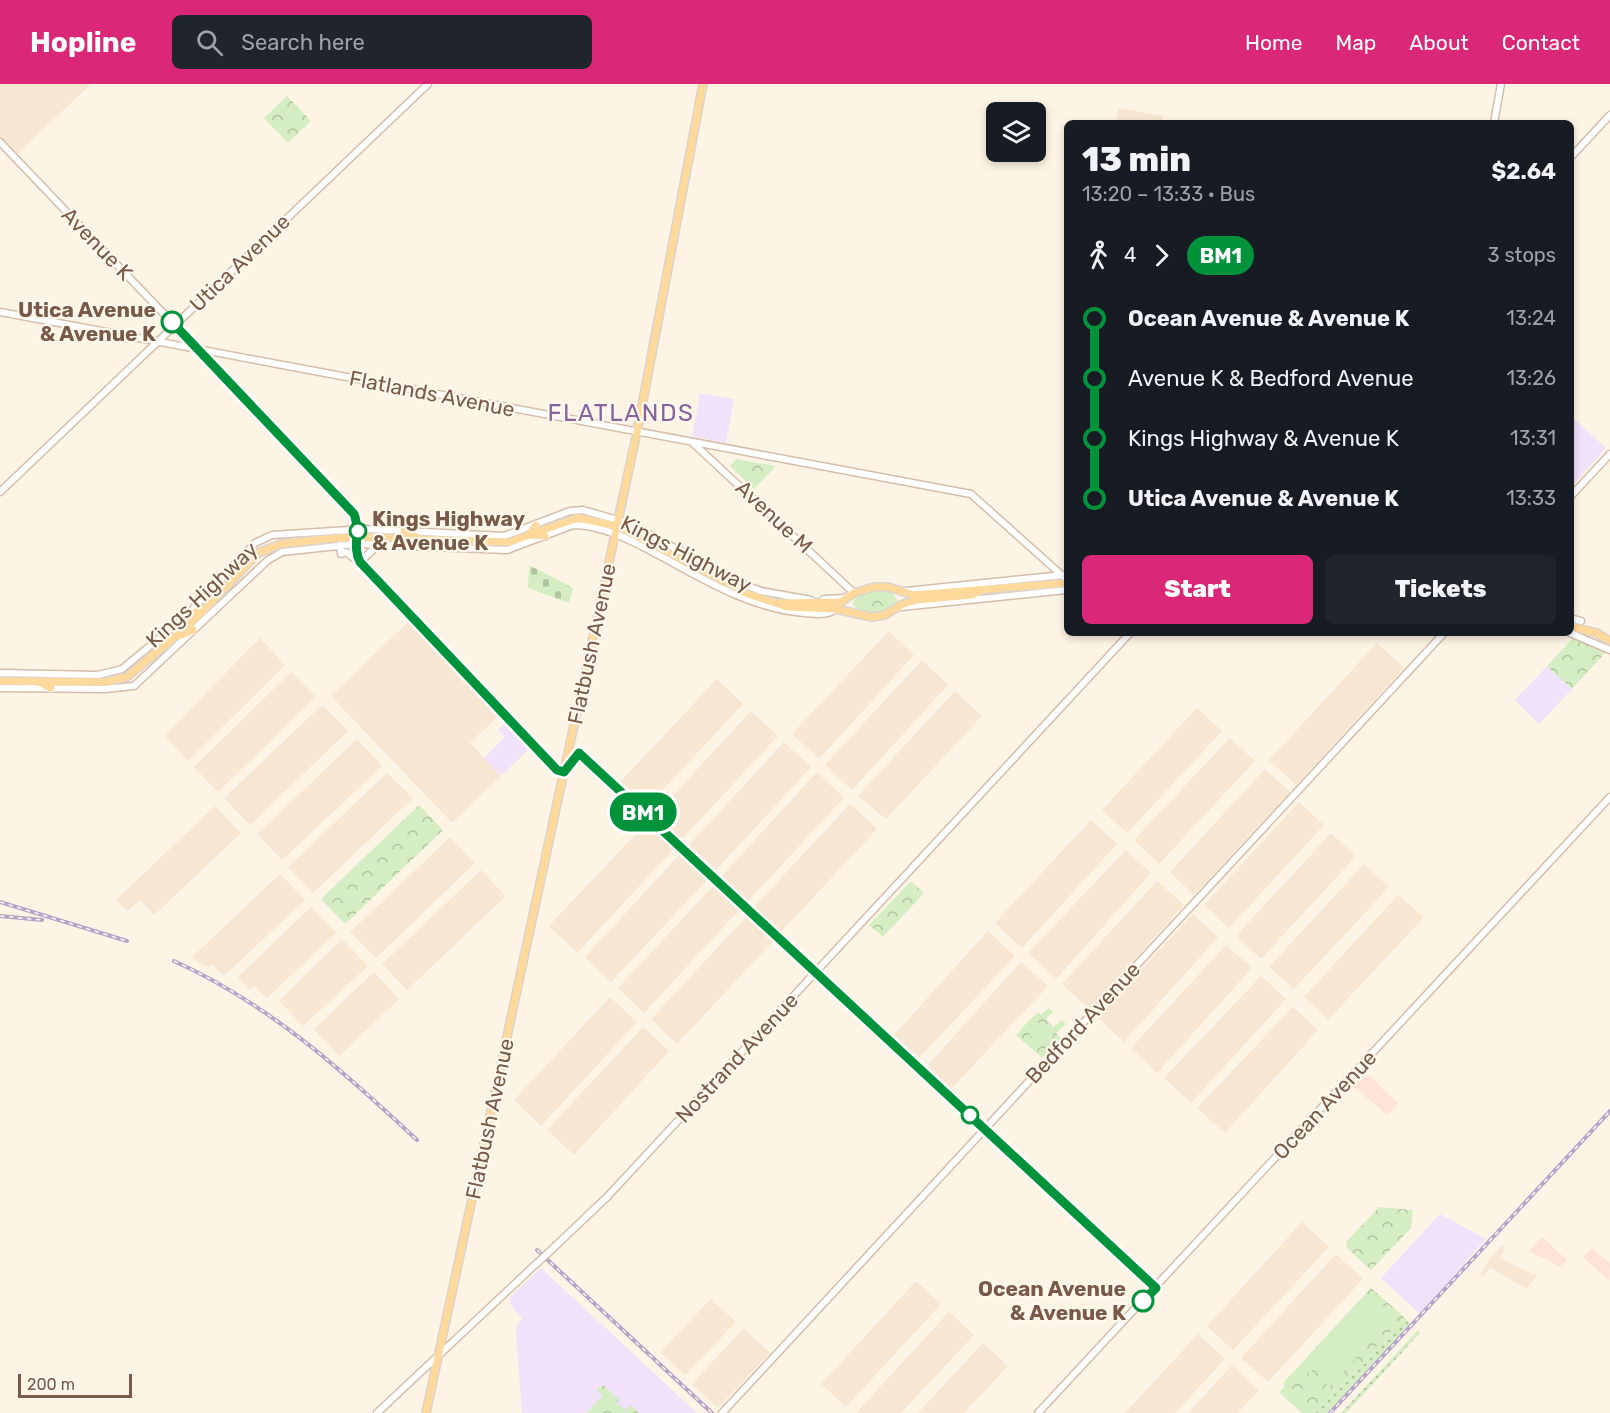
<!DOCTYPE html>
<html lang="en">
<head>
<meta charset="utf-8">
<style>
  body { margin:0; font-family:Rubik,sans-serif; background:#20242c; color:#f1f3f6; height:100vh; display:flex; flex-direction:column; font-size:22px; white-space:nowrap }
  * { box-sizing:border-box; margin:0 }
  p { font-size:20px; color:#9ea1a6 }
  .icon { flex:none; width:33px; height:33px; fill:none; stroke:currentColor; stroke-width:2; stroke-linecap:round; stroke-linejoin:round }
  .map { position:relative; flex:1; overflow:hidden }
  .drawer { position:absolute; left:1064px; top:36px; width:510px; height:516px; display:flex; flex-direction:column; background:#171b24; border-radius:9px; box-shadow:0 3px 9px #0003 }
  .drawer>* { flex:none }
  .badge { padding:0 12px; border-radius:20px; font-size:21px; line-height:39px }
  .buttons { position:absolute; left:986px; top:18px; display:grid; gap:12px }
  .buttons a { display:grid; place-items:center; width:60px; height:60px; border-radius:9px; background:#171b24; box-shadow:0 3px 9px #0003; font-size:30px }
  .scale { position:absolute; left:18px; bottom:15px; width:114px; box-sizing:border-box; padding-left:6px; border:3px solid #795947; border-top:0; font-size:16px; line-height:21px; white-space:nowrap; color:#795947; -webkit-text-stroke:4px #fff8ed; paint-order:stroke }
  .map>.badge { position:absolute; translate:-50% -50%; box-shadow:0 0 0 3px #fff }
  .legs { display:flex; align-items:center; gap:9px; height:66px; padding:0 18px; font-size:20px }
  .legs p { margin-inline-start:auto }
  .summary { display:flex; align-items:center; justify-content:space-between; height:102px; padding:0 18px }
  h1 { font-size:33px; font-weight:800; line-height:45px }
  .primary-button { display:flex; gap:12px; margin-top:auto; padding:12px 18px }
  .primary-button a { flex:1; height:69px; border-radius:9px; background:#db2777; color:#fff; font-size:24px; font-weight:800; line-height:69px; text-align:center }
  .primary-button a+a { background:#20242c; color:#f1f3f6 }
  ul { padding:0 18px; list-style:none }
  li { display:flex; align-items:center; gap:21px; height:60px; font-size:22px }
  li i { display:grid; place-items:center; width:9px; height:100%; margin:0 8px; background:currentColor }
  li i::after { content:''; width:15px; height:15px; margin:-8px; border:4px solid; border-radius:50%; background:#171b24 }
  li p { margin-inline-start:auto }
  li:first-child i { background:linear-gradient(#0000 50%,currentColor 0) }
  li:last-child i { background:linear-gradient(currentColor 50%,#0000 0) }
  header { display:flex; align-items:center; gap:36px; box-sizing:border-box; height:84px; padding:0 30px; background:#db2777; color:#fff }
  header strong { font-size:28px }
  nav { display:flex; gap:33px; margin-inline-start:auto; font-size:21px }
  .search { width:420px; height:54px; background:#20242c; display:flex; align-items:center; gap:15px; box-sizing:border-box; padding:0 21px; border-radius:9px; color:#9ea1a6; font-size:22px }
  .map>svg:first-child { display:block }
  .residential { fill:#f6e6d2 }
  .commercial { fill:#ffe3d8 }
  .education { fill:#f1e1fb }
  .grass { fill:url(#grass-dots) }
  .forest { fill:url(#forest-crowns) }
  .cemetery { fill:url(#cemetery-stones) }
  .pitch { fill:#d4edc2; fill-rule:evenodd }
  .lines { fill:none; stroke-linecap:round; stroke-linejoin:round }
  .secondary-casing { stroke:#d6bda9; stroke-width:9 }
  .primary-casing { stroke:#dcd4cf; stroke-width:10 }
  .secondary { stroke:#fff; stroke-width:6 }
  .primary { stroke:#ffd99b; stroke-width:7 }
  .rail-casing { stroke:#b7a2c9; stroke-width:4 }
  .rail { stroke:#fff8ed; stroke-width:1.5; stroke-dasharray:4.5; stroke-linecap:butt }
  .secondary-bridge-casing { stroke:#d6bda9; stroke-width:9; stroke-linecap:butt }
  .secondary-bridge { stroke:#fff; stroke-width:6 }
  .line-1-casing { stroke:#fff; stroke-width:14 }
  .line-1 { stroke:#00933c; stroke-width:9 }
  .stop-1-dot { fill:#fff; stroke:#00933c; stroke-width:3 }
  .labels { text-anchor:middle; stroke-width:4.5; stroke-linejoin:round; paint-order:stroke }
  .street-label { font-size:21px; fill:#795947; stroke:#fff8ed }
  .stop-label { font-size:21px; font-weight:bold; fill:#795947; stroke:#fff8ed; text-anchor:end }
  .quarter-label { font-size:24px; letter-spacing:1.5px; fill:#89629d; stroke:#fff8ed }
</style>
</head>
<body>
<header>
<strong>Hopline</strong>
<div class="search"><svg class="icon" aria-label="search" viewBox="0 0 24 24"><circle cx="10" cy="10" r="6"/><path d="M15 15l6 6"/></svg>Search here</div>
<nav><a>Home</a><a>Map</a><a>About</a><a>Contact</a></nav>
</header>
<div class="map">
<svg width="1610" height="1329" viewBox="0 0 1610 1329">
  <defs>
    <pattern id="grass-dots" width="8" height="8" patternUnits="userSpaceOnUse" patternTransform="scale(1.5)"><rect width="8" height="8" fill="#d4edc2"/><path d="M2 2h.1M6 6h.1" fill="none" stroke="#b1c39f" stroke-width="1.8" stroke-linecap="round"/></pattern>
    <pattern id="forest-crowns" width="20" height="18" patternUnits="userSpaceOnUse" patternTransform="scale(1.5)"><rect width="20" height="18" fill="#d4edc2"/><path d="M2 6a3 3 0 1 1 6 0M12 15a3 3 0 1 1 6 0" fill="none" stroke="#b1c39f"/></pattern>
    <pattern id="cemetery-stones" width="16" height="16" patternUnits="userSpaceOnUse" patternTransform="scale(1.5)"><rect width="16" height="16" fill="#d4edc2"/><path d="M2 7V4a2 2 0 0 1 4 0v3zM10 15v-3a2 2 0 0 1 4 0v3z" fill="#b1c39f"/></pattern>
  </defs>
  <rect width="100%" height="100%" fill="#fef4e5"/>
  <path class="residential" d="M 0,0 L 91,0 L 14,73 L 0,58 Z
    M 1119,24 L 1163,32 L 1162,39 L 1116,39 Z
    M 408,538 L 498,632 L 470,659 L 501,692 L 452,739 L 331,612 Z
    M 889,547 L 914,571 L 819,675 L 792,650 Z
    M 260,554 L 285,581 L 188,677 L 164,652 Z
    M 1377,559 L 1404,584 L 1296,701 L 1269,676 Z
    M 922,576 L 948,601 L 852,706 L 825,681 Z
    M 291,588 L 316,613 L 218,708 L 194,683 Z
    M 717,595 L 743,620 L 647,723 L 621,697 Z
    M 955,607 L 982,632 L 886,735 L 858,712 Z
    M 322,621 L 348,647 L 250,741 L 224,714 Z
    M 1197,624 L 1222,647 L 1127,749 L 1102,726 Z
    M 751,627 L 778,652 L 681,756 L 655,731 Z
    M 1230,654 L 1255,677 L 1159,780 L 1134,756 Z
    M 357,655 L 382,682 L 282,776 L 257,750 Z
    M 784,658 L 811,683 L 716,786 L 689,761 Z
    M 1265,685 L 1290,708 L 1194,811 L 1170,788 Z
    M 817,688 L 844,714 L 748,817 L 722,792 Z
    M 387,689 L 413,714 L 313,809 L 288,783 Z
    M 1299,718 L 1324,741 L 1229,844 L 1204,821 Z
    M 850,720 L 877,745 L 781,848 L 754,823 Z
    M 215,722 L 241,749 L 154,831 L 140,816 L 127,827 L 116,816 Z
    M 1091,736 L 1117,760 L 1022,864 L 995,839 Z
    M 646,739 L 674,765 L 577,869 L 549,842 Z
    M 1331,749 L 1356,772 L 1261,875 L 1236,852 Z
    M 450,753 L 475,779 L 376,874 L 350,848 Z
    M 1126,766 L 1151,789 L 1056,895 L 1028,869 Z
    M 680,770 L 707,796 L 611,898 L 585,873 Z
    M 1364,780 L 1389,803 L 1294,905 L 1269,883 Z
    M 481,786 L 506,812 L 407,906 L 382,880 Z
    M 280,790 L 305,816 L 224,892 L 212,881 L 208,883 L 191,874 Z
    M 1157,797 L 1184,821 L 1089,925 L 1062,900 Z
    M 714,801 L 740,825 L 644,929 L 618,904 Z
    M 1398,811 L 1424,833 L 1328,936 L 1304,913 Z
    M 311,823 L 336,849 L 267,914 L 254,902 L 250,906 L 238,893 Z
    M 1193,830 L 1218,853 L 1124,958 L 1097,933 Z
    M 747,832 L 773,857 L 677,960 L 651,935 Z
    M 988,847 L 1015,872 L 919,974 L 894,951 Z
    M 342,855 L 368,882 L 303,942 L 279,917 Z
    M 1226,861 L 1252,884 L 1157,989 L 1131,964 Z
    M 1021,878 L 1048,902 L 951,1005 L 927,982 Z
    M 374,888 L 399,915 L 339,972 L 314,945 Z
    M 1261,892 L 1286,915 L 1191,1019 L 1164,994 Z
    M 610,913 L 637,938 L 541,1042 L 514,1016 Z
    M 1293,923 L 1318,946 L 1225,1049 L 1197,1024 Z
    M 643,943 L 669,967 L 574,1071 L 547,1046 Z
    M 1302,1138 L 1329,1163 L 1233,1266 L 1207,1242 Z
    M 1501,1162 L 1505,1164 L 1500,1174 L 1532,1190 L 1538,1191 L 1526,1205 L 1490,1183 L 1484,1192 L 1480,1191 L 1488,1177 Z
    M 1336,1170 L 1363,1195 L 1268,1298 L 1241,1274 Z
    M 916,1197 L 941,1220 L 846,1323 L 821,1300 Z
    M 711,1215 L 736,1238 L 685,1291 L 660,1268 Z
    M 949,1228 L 974,1251 L 901,1329 L 856,1329 Z
    M 744,1244 L 770,1269 L 718,1324 L 692,1300 Z
    M 1198,1250 L 1225,1275 L 1175,1329 L 1125,1329 Z
    M 983,1259 L 1008,1282 L 964,1329 L 918,1329 Z
    M 1232,1281 L 1259,1306 L 1238,1329 L 1188,1329 Z"/>
  <path class="commercial" d="M 1366,989 L 1398,1019 L 1387,1031 L 1353,1002 Z
    M 1542,1153 L 1567,1176 L 1561,1183 L 1529,1167 Z
    M 1592,1164 L 1610,1179 L 1609,1197 L 1583,1173 Z"/>
  <path class="education" d="M 700,309 L 734,315 L 726,359 L 692,352 Z
    M 1570,331 L 1606,364 L 1571,403 L 1570,403 Z
    M 1547,582 L 1572,605 L 1539,640 L 1515,616 Z
    M 504,640 L 528,666 L 501,692 L 484,674 L 505,653 L 498,646 Z
    M 1440,1130 L 1486,1155 L 1465,1177 L 1465,1182 L 1420,1230 L 1381,1194 Z
    M 541,1184 L 697,1329 L 522,1329 L 516,1250 L 517,1242 L 522,1235 L 511,1221 L 510,1213 Z"/>
  <path class="grass" d="M 1404,1233 L 1411,1240 L 1329,1329 L 1315,1329 Z
    M 1418,1246 L 1420,1249 L 1346,1329 L 1341,1329 Z"/>
  <path class="forest" d="M 287,12 L 311,37 L 288,59 L 264,34 Z
    M 736,375 L 776,382 L 754,405 L 730,382 Z
    M 874,506 L 893,509 L 898,518 L 880,529 L 858,526 L 853,521 C 855,510 865,509 874,506 Z
    M 1573,554 L 1605,569 L 1572,605 L 1547,582 Z
    M 419,721 L 443,746 L 345,840 L 321,815 Z
    M 911,797 L 924,809 L 883,853 L 869,841 Z
    M 1048,924 L 1053,928 L 1046,935 L 1053,942 L 1051,945 L 1062,936 L 1066,940 L 1056,949 L 1061,954 L 1042,974 L 1016,951 L 1038,928 L 1041,931 Z
    M 1379,1123 L 1413,1126 L 1411,1144 L 1371,1186 L 1346,1163 L 1347,1157 Z
    M 1371,1204 L 1404,1233 L 1315,1329 L 1302,1329 L 1279,1308 L 1285,1302 L 1283,1299 Z
    M 603,1301 L 619,1316 L 617,1319 L 625,1326 L 631,1321 L 639,1329 L 587,1329 L 603,1311 L 596,1305 Z"/>
  <path class="cemetery" d="M 529,481 L 573,504 L 569,519 L 528,504 Z"/>
  <path class="pitch" d="M 1033,933 L 1055,956 L 1054,957 L 1050,953 L 1046,959 L 1041,960 L 1030,951 L 1029,945 L 1027,947 L 1023,943 Z
    M 1370,1215 L 1380,1218 L 1386,1225 L 1386,1241 L 1324,1309 L 1322,1307 L 1327,1300 C 1312,1299 1303,1288 1308,1273 L 1358,1218 ZM 1314,1271 L 1336,1291 L 1335,1293 L 1323,1296 L 1314,1293 L 1310,1281 Z"/>
  <g class="lines">
    <g class="secondary-casing">
      <path id="secondary" d="M 1494,39 L 1501,0
        M 0,58 L 346,421 L 354,430 L 358,448
        M 1570,74 L 1610,31
        M 0,228 L 971,410 L 1066,495
        M 693,359 L 854,509 L 844,514 L 824,515
        M 0,408 L 428,0
        M 1570,413 L 1610,370
        M 357,459 L 360,478 L 557,686 L 564,688
        M 340,461 L 341,470 L 346,468 L 359,478
        M 360,478 L 378,461
        M 906,507 L 1063,491
        M 901,523 L 1066,506
        M 1570,534 L 1581,537
        M 1570,549 L 1610,566
        M 0,589 L 98,591 L 122,585 L 184,534 L 255,459 L 272,451 L 365,445 L 504,452 L 570,427 L 583,426 L 628,439 L 738,498 L 761,507 L 811,516
        M 0,604 L 104,605 L 134,602 L 268,476 L 282,468 L 356,460 L 507,466 L 573,441 C 607,441 639,461 668,476 C 711,500 755,525 805,529 C 816,530 826,532 836,525
        M 547,1170 L 608,1112 L 1130,549
        M 377,1329 L 537,1179
        M 722,1329 L 1444,549
        M 1038,1329 L 1610,713"/>
    </g>
    <g class="primary-casing">
      <path id="primary" d="M 404,447 L 418,454
        M 529,451 L 536,441
        M 531,451 L 545,452
        M 451,460 L 464,464
        M 780,519 L 841,518 L 854,509 L 874,503 L 888,503 L 914,511 L 1066,499
        M 184,534 L 201,525
        M 1570,542 L 1597,549 L 1610,557
        M 179,552 L 193,546
        M 0,597 L 105,598 L 127,593 L 191,539 L 258,469 L 281,460 L 326,455 L 357,453 L 509,458 L 578,434 L 617,442 L 748,510 L 787,523 L 836,525 L 872,533 L 885,531 L 903,520 L 917,516 L 971,511 L 980,507
        M 39,598 L 51,604
        M 567,683 L 579,669
        M 426,1329 L 637,348 L 703,0"/>
    </g>
    <use href="#secondary" class="secondary"/>
    <use href="#primary" class="primary"/>
    <g class="rail-casing">
      <path id="rail" d="M 0,818 L 127,857
        M 0,832 L 42,836
        M 174,877 C 269,920 342,986 417,1056
        M 537,1166 L 712,1329
        M 1330,1329 L 1610,1027"/>
    </g>
    <use href="#rail" class="rail"/>
    <g class="secondary-bridge-casing">
      <path id="secondary-bridge" d="M 537,1179 L 547,1170"/>
    </g>
    <use href="#secondary-bridge" class="secondary-bridge"/>
  </g>
  <g class="lines">
    <g class="line-1-casing">
      <path id="line-1" d="M 172,238 L 354,430 C 361,446 352,463 360,478 L 557,686 L 564,688 L 579,669 L 1156,1204 L 1143,1217"/>
    </g>
    <use href="#line-1" class="line-1"/>
  </g>
  <g class="stop-1-dot">
    <circle cx="172" cy="238" r="10"/>
    <circle cx="358" cy="447" r="8"/>
    <circle cx="970" cy="1031" r="8"/>
    <circle cx="1143" cy="1217" r="10"/>
  </g>
  <g class="labels">
    <g class="street-label">
      <text transform="translate(97 160) rotate(46)" y="7">Avenue K</text>
      <text transform="translate(240 179) rotate(-44)" y="7">Utica Avenue</text>
      <text transform="translate(432 310) rotate(11)" y="7">Flatlands Avenue</text>
      <text transform="translate(774 433) rotate(43)" y="7">Avenue M</text>
      <text transform="translate(686 470) rotate(27)" y="7">Kings Highway</text>
      <text transform="translate(202 511) rotate(-43)" y="7">Kings Highway</text>
      <text transform="translate(592 560) rotate(-78)" y="7">Flatbush Avenue</text>
      <text transform="translate(1083 939) rotate(-47)" y="7">Bedford Avenue</text>
      <text transform="translate(737 974) rotate(-47)" y="7">Nostrand Avenue</text>
      <text transform="translate(1325 1021) rotate(-47)" y="7">Ocean Avenue</text>
      <text transform="translate(490 1035) rotate(-78)" y="7">Flatbush Avenue</text>
    </g>
    <g class="stop-label">
      <text x="156" y="233">Utica Avenue<tspan x="156" dy="24">&amp; Avenue K</tspan></text>
      <text x="372" y="442" text-anchor="start">Kings Highway<tspan x="372" dy="24">&amp; Avenue K</tspan></text>
      <text x="1126" y="1212">Ocean Avenue<tspan x="1126" dy="24">&amp; Avenue K</tspan></text>
    </g>
    <g class="quarter-label">
      <text x="621" y="337">FLATLANDS</text>
    </g>
  </g>
</svg>
<div class="buttons">
<a><svg class="icon" aria-label="layers" viewBox="0 0 24 24"><path d="M12 4l9 5-9 5-9-5zM3 14l9 5 9-5"/></svg></a>
</div>
<div class="scale">200 m</div>
<b class="badge" style="left:643px;top:728px;background:#00933c;color:#fff">BM1</b>
<section class="drawer">
<div class="summary"><div><h1>13 min</h1><p>13:20 – 13:33 · Bus</p></div><b>$2.64</b></div>
<div class="legs"><svg class="icon" aria-label="walk" viewBox="0 0 24 24"><circle cx="13" cy="4" r="2"/><path d="M13 8l-2 6 4 7M11 14l-3 7M7 12l3-4h3l4 4"/></svg>4<svg class="icon" aria-label="forward" viewBox="0 0 24 24"><path d="M9 5l7 7-7 7"/></svg><b class="badge" style="background:#00933c;color:#fff">BM1</b><p>3 stops</p></div>
<ul>
<li><i style="color:#00933c"></i><b>Ocean Avenue &amp; Avenue K</b><p>13:24</p></li>
<li><i style="color:#00933c"></i><span>Avenue K &amp; Bedford Avenue</span><p>13:26</p></li>
<li><i style="color:#00933c"></i><span>Kings Highway &amp; Avenue K</span><p>13:31</p></li>
<li><i style="color:#00933c"></i><b>Utica Avenue &amp; Avenue K</b><p>13:33</p></li>
</ul>
<div class="primary-button"><a>Start</a><a>Tickets</a></div>
</section>
</div>
</body>
</html>
